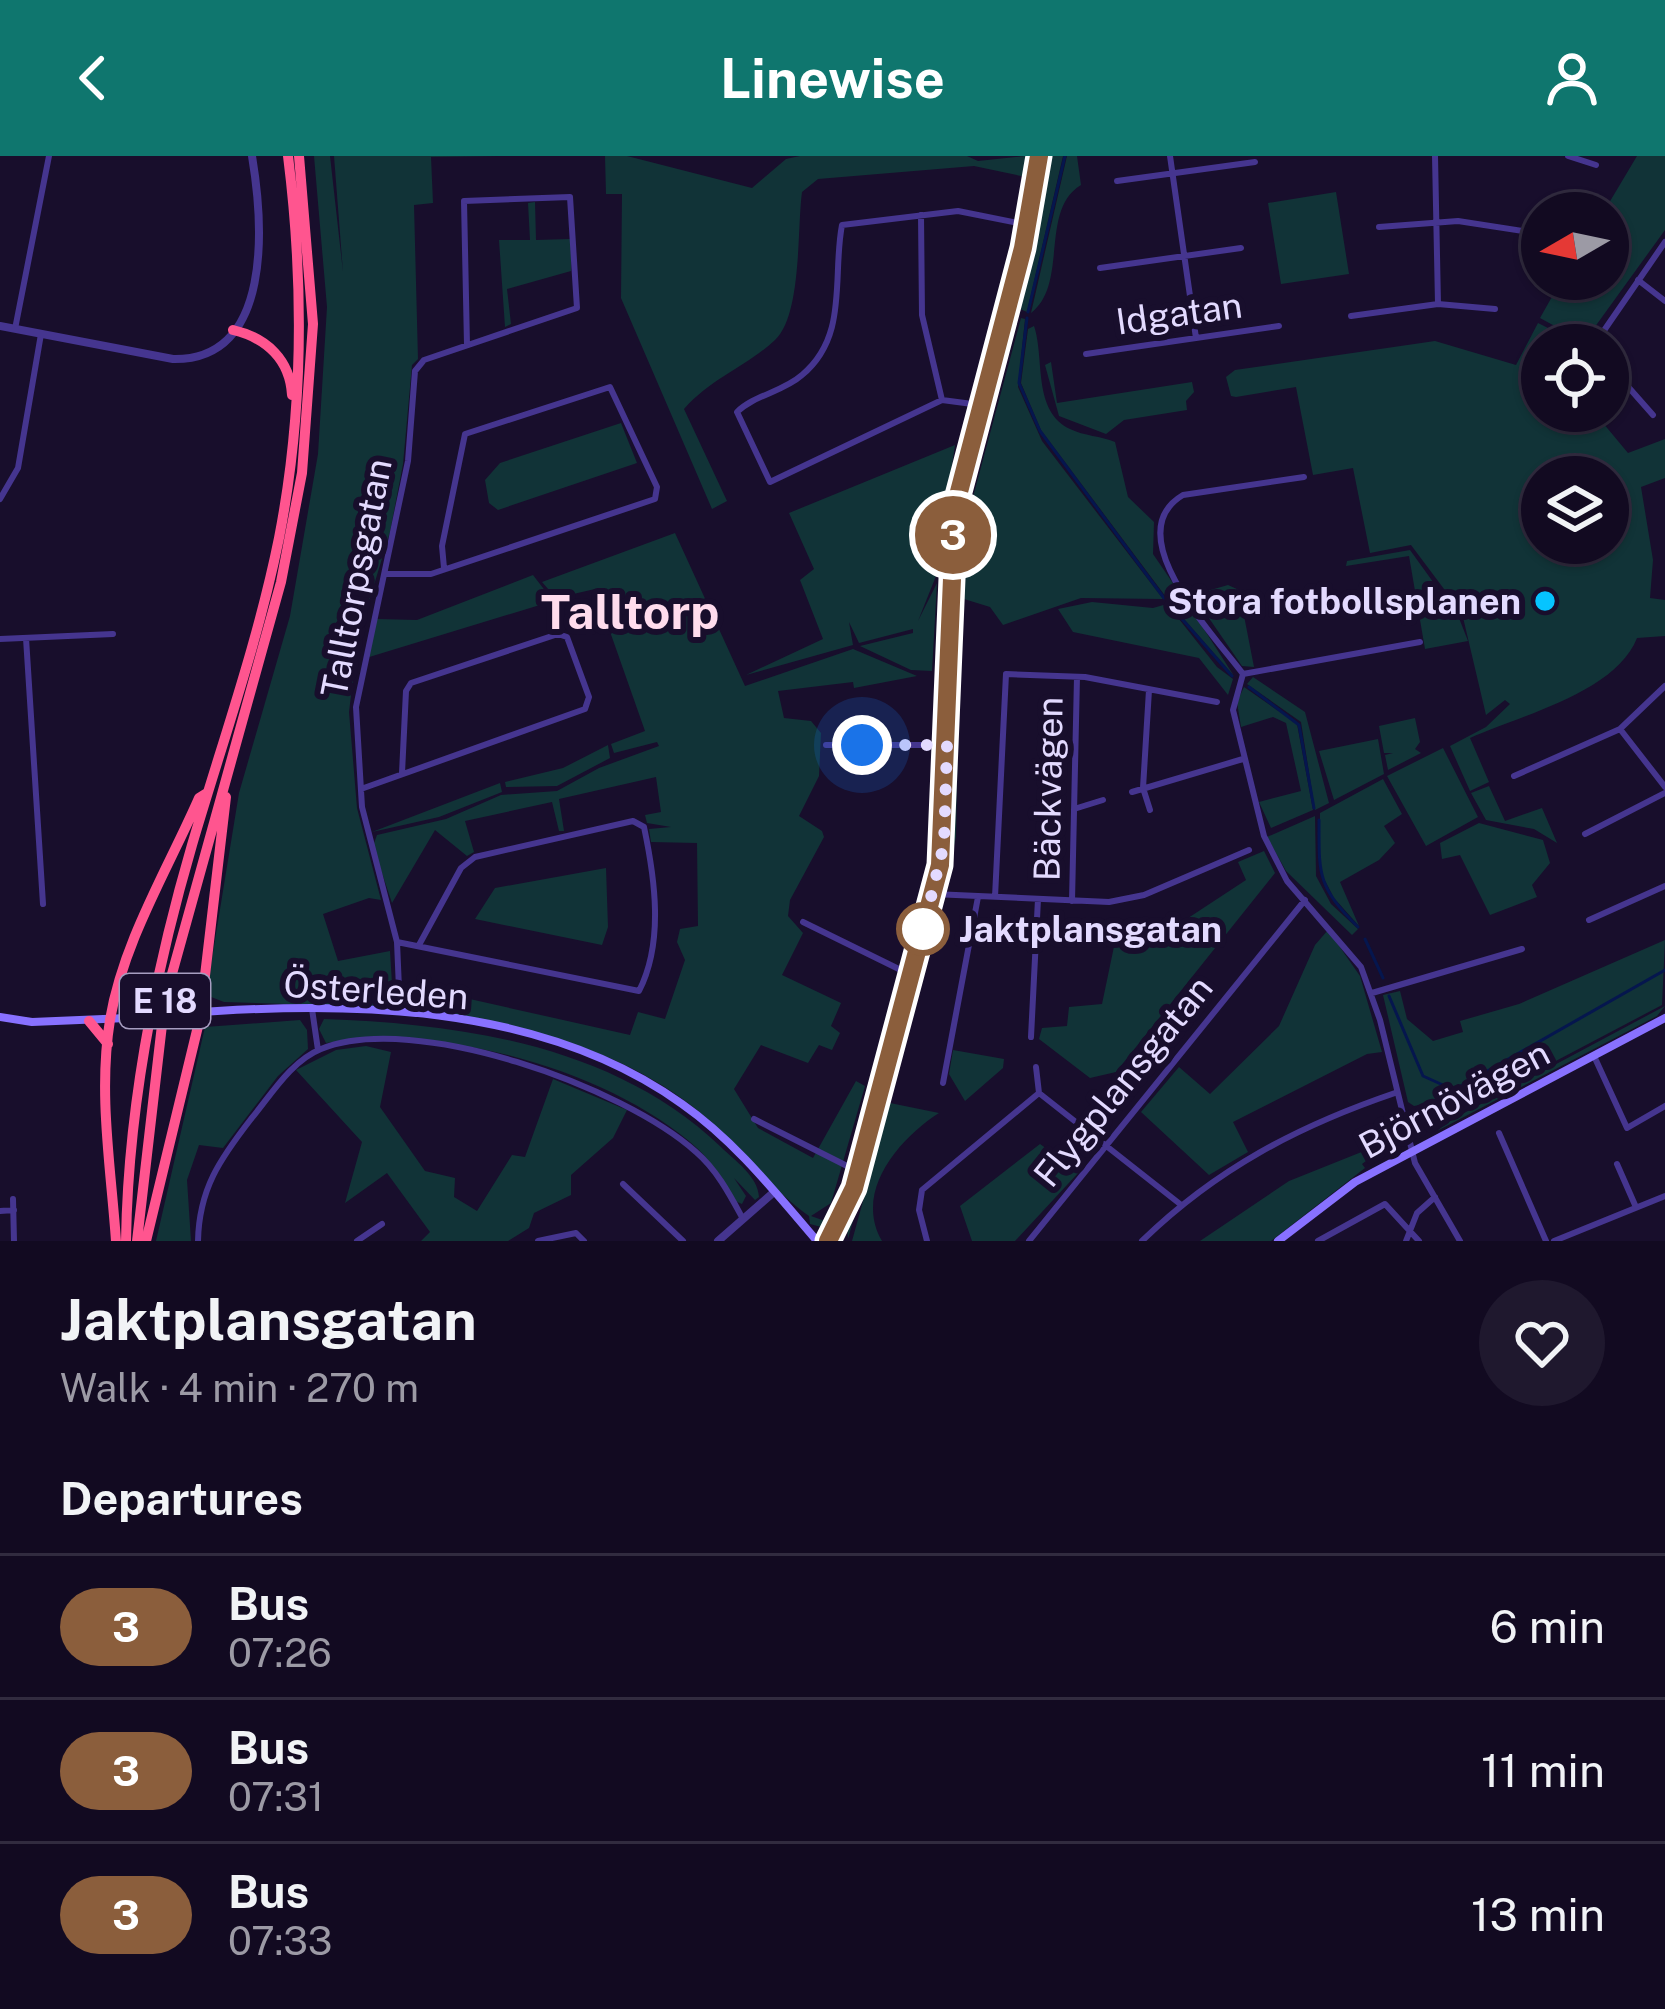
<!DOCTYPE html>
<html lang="en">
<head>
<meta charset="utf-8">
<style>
  body { margin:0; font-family:"Public Sans",sans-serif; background:#1f182e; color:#f1f3f6; height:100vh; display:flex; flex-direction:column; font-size:45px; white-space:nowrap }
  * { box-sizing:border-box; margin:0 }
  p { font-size:39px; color:#9c9aa5 }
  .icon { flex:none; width:66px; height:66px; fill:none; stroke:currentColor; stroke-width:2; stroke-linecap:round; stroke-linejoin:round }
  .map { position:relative; height:1085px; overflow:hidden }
  .panel { display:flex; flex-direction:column; background:#120a21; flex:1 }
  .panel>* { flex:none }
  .badge { padding:0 24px; border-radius:39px; font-size:42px; line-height:78px }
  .needle { width:78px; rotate:261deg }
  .controls { position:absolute; left:1521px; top:36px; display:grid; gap:24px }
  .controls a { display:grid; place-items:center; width:108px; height:108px; border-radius:50%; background:#120a21; box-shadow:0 3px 9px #0004,0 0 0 3px #312b3f; font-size:60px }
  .you { position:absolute; width:60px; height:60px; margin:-30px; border:9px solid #fff; border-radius:50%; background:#1a73e8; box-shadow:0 0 0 18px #1a73e833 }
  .map>.badge { position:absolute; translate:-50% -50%; box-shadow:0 0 0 6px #fff }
  h2 { padding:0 60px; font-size:45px; line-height:108px }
  .round { display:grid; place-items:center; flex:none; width:126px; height:126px; border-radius:63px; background:#1f182e }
  .overview { display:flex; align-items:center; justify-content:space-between; height:204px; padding:0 60px }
  h1 { font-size:57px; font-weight:700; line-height:90px }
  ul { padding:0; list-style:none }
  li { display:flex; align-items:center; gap:36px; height:144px; padding:0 60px; border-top:3px solid #312b3f }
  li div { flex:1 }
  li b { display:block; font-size:45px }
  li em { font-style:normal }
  li .badge { min-width:132px; font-weight:700; text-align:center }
  header { display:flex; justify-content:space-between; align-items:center; height:156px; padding:0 60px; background:#0f766e; color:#fff; font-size:54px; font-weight:700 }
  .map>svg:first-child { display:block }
  .green { fill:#113337; fill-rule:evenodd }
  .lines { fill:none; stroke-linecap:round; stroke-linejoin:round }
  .stream { stroke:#05164e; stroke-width:3 }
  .minor { stroke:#45358f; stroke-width:6 }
  .tertiary { stroke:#45358f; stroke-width:8 }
  .secondary { stroke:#8871ff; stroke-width:8 }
  .motorway { stroke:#ff558f; stroke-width:10 }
  .secondary-bridge { stroke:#8871ff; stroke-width:8 }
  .line-casing { stroke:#fff; stroke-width:27 }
  .line { stroke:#8b5e3c; stroke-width:18 }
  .walk { stroke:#e3daff; stroke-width:12; stroke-dasharray:0 21.6 }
  .poi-dot { fill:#06c4ff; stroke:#180e2c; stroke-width:4.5 }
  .stop-dot { fill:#fff; stroke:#8b5e3c; stroke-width:6 }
  .labels { text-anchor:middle; stroke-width:12; stroke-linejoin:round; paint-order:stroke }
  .shield { fill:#180e2c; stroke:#a69dc0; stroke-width:3 }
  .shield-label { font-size:33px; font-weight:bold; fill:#e3daff }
  .street-label { font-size:36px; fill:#e3daff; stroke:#180e2c }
  .poi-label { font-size:36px; font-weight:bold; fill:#e3daff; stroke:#180e2c; text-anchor:end }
  .stop-label { font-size:36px; font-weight:bold; fill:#e3daff; stroke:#180e2c; text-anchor:start }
  .district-label { font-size:48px; font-weight:bold; fill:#ffdced; stroke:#180e2c }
</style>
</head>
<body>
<header><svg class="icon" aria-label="back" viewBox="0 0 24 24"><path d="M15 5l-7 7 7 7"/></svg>Linewise<svg class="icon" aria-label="person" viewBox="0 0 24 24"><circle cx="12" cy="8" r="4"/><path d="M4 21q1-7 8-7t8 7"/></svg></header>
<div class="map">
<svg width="1665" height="1085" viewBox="0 0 1665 1085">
  <rect width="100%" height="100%" fill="#180e2c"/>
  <path class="green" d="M 314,0 L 330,0 L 343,116 L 334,0 L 499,0 L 431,1 L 433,47 L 414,49 L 418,203 L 412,209 L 403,308 L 390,376 L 358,482 L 349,556 L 357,652 L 381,744 L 369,742 L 323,758 L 338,805 L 390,795 L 393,844 L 383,851 L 224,846 L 206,839 L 239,637 L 290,460 L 318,298 L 327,151 Z
    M 605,0 L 627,0 L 752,32 L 786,3 L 800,0 L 967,0 L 978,5 L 1025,0 L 1026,21 L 974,10 L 818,23 L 802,36 C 797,73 802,159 775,184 C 746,211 713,221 684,253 L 727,345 L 712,353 L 621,142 L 622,38 L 606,38 Z
    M 1045,0 L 1063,0 L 1027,156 L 1020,153 L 1037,83 Z
    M 1067,0 L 1077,0 L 1081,29 C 1039,54 1069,128 1031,157 Z
    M 1637,0 L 1665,0 L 1665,74 L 1584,186 L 1540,162 L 1562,123 L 1608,123 L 1608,57 L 1603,57 Z
    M 1336,36 L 1349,118 L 1281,128 L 1268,47 Z
    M 535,46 L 536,84 L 571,83 L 571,115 L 507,133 L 511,168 L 505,171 L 499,84 L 530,84 L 528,47 Z
    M 1021,162 L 1025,163 L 1018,231 L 1042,285 L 1163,443 L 1081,442 L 1003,469 L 990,451 L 964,443 L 970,352 Z
    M 1538,167 L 1582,189 L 1542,189 L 1542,255 L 1593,255 L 1628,297 L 1665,283 L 1665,322 L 1641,331 L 1653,404 L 1650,442 L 1665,444 L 1665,480 L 1637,482 C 1616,536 1522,559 1470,582 L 1489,626 L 1470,635 L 1450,590 L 1486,571 L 1510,548 L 1505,544 L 1486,559 L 1462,457 L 1411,389 L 1370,397 L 1353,312 L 1313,319 L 1296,231 L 1236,241 L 1231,240 L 1226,221 L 1235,214 L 1435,185 L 1516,209 ZM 1608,321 L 1608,387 L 1542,387 L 1542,321 Z
    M 1034,170 C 1045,202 1032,255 1070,273 C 1084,280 1101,280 1115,286 L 1128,341 L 1154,366 L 1153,398 L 1179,436 L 1166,441 L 1041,274 L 1021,227 L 1028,173 Z
    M 996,204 L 1001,209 L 962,379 L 956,681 L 945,729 L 958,363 Z
    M 1051,206 L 1057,247 L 1192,226 L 1194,236 L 1186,245 L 1187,254 L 1124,264 L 1106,278 L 1059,260 L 1045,209 Z
    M 971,251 L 952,345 L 937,524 L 944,364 Z
    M 621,267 L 637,307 L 498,354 L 489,347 L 485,324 L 500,307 Z
    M 955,289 L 936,420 L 918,465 L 937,427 L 932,515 L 911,514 L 860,490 L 913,477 L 913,473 L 859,487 L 849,466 L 853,489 L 746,519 L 823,483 L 800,424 L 814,413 L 789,357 Z
    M 675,377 L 745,530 L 853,493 L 917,520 L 854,532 L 853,526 L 778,535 L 784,562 L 811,565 L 821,577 L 819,620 L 799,660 L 822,675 L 824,681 L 790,744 L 788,760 L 803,777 L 782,819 L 841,847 L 831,870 L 840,877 L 832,894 L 819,889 L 808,907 L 761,889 L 734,933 L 758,972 L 813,1002 L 856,925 L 865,930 L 831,1047 L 811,1060 L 825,1065 L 825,1072 L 810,1068 L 809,1060 C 773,1035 743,994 709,964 C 629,893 515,865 411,852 L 407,829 L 630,879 L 638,856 L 665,863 L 685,804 L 677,786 L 680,773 L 698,770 L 697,687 L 651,686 L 649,673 L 671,671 L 647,667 L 645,659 L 661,656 L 656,621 L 559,643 L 564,675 L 559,675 L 552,646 L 465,665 L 474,696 L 467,700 L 435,674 L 392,747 L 373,690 L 377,679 L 446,663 L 501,639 L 557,635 L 599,612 L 659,590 L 657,586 L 614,597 L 611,588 L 645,575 L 595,433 L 556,442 L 542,426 Z
    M 1410,394 L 1459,462 L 1468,485 L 1425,493 L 1409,400 L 1346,410 L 1347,405 Z
    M 533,419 L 553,445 L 366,502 L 376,463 L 417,464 Z
    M 1228,429 L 1239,434 L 1254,511 L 1242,510 L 1193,439 Z
    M 1184,442 L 1234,520 L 1170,447 Z
    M 1092,446 L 1153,452 L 1167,448 L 1217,511 L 1233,523 L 1228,539 L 1199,502 L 1073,476 L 1058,453 Z
    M 1253,521 L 1305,556 L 1329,647 L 1315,654 L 1301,566 L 1247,528 Z
    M 1244,531 L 1297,568 L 1313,654 L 1271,672 L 1259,646 L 1301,635 L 1286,567 L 1273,561 L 1241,571 L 1237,546 Z
    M 1415,562 L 1420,586 L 1415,593 L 1421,597 L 1388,614 L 1385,599 L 1393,597 L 1384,597 L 1379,570 Z
    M 1378,583 L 1384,618 L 1334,644 L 1319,595 Z
    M 608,589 L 610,602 L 557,630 L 506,631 L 505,626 L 563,612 Z
    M 1443,592 L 1478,661 L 1426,690 L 1387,620 Z
    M 1383,623 L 1402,658 L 1384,670 L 1395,687 L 1379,704 L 1340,726 L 1359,770 L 1334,742 L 1320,715 L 1320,657 Z
    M 500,627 L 502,636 L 439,661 L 372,676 Z
    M 1489,630 L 1505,665 L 1542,652 L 1557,687 L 1534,673 L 1486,664 L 1471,637 Z
    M 1315,660 L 1316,720 L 1331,748 L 1358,773 L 1352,779 L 1286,715 L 1267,681 Z
    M 1479,667 L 1543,684 L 1550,707 L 1532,729 L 1537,741 L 1490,759 L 1460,699 L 1442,703 L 1440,687 Z
    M 1264,695 L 1275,717 L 1116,916 L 1090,922 L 1039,883 L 1042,872 L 1067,870 L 1069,851 L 1102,848 L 1116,781 L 1179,768 L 1246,724 L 1238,706 Z
    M 606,712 L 608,771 L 602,789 L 475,763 L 495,732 Z
    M 1328,774 L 1360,820 L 1382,896 L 1367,898 L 1233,966 L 1248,996 L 1209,1019 L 1141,956 L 1179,911 L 1210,938 L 1279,870 L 1315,789 Z
    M 1665,784 L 1662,849 L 1455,958 L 1434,946 L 1414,950 L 1408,946 L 1383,839 L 1400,835 L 1407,863 L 1433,885 L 1463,876 L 1460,865 L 1519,848 Z
    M 922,803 L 924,809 L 848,1083 L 847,1069 Z
    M 900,821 L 904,827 L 856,1003 L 849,1008 Z
    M 1665,850 L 1657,860 L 1437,975 L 1453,963 Z
    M 324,863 C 465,868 615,890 721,991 C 735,1005 758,1020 759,1041 L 755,1044 L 734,1022 L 746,1040 L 742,1048 L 735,1045 C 723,1027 714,1008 698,993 C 611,914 440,867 326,887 L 319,873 Z
    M 300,864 L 307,874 L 308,893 L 278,920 L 223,992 L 199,989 L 187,1024 L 191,1085 L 156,1085 L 205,871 Z
    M 366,890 L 391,896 L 380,951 L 425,1015 L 455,1022 L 454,1041 L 477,1055 L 512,999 L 525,1001 L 553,923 L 627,954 L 613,982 L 571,1019 L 571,1039 L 534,1057 L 529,1072 L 508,1085 L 421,1085 L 430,1076 L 387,1017 L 345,1047 L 362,986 L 296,914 L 336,894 Z
    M 953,894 L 1004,903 L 1003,912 L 965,945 L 949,918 Z
    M 890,947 L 939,957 C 900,982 853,1035 882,1085 L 852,1085 Z
    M 1399,981 L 1395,997 L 1374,999 L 1362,1008 L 1365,1012 L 1271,1085 L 1200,1085 L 1289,1025 Z
    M 1040,988 L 1079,1016 L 1015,1085 L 972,1085 L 960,1050 Z"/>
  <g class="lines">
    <path class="stream" d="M 1028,156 L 1065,0
      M 1027,162 L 1019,227 L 1040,275 L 1164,442
      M 1168,447 L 1232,520
      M 1249,531 L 1299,569 L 1314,652
      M 1319,664 C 1319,719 1317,730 1358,771
      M 1365,783 L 1383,822
      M 1389,840 L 1423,920 L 1454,934 L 1665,814"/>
    <path class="minor" d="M 1170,0 L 1196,182
      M 1435,0 L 1438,148
      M 1568,0 L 1596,9
      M 1117,25 L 1255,6
      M 921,59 L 922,159 L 942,244
      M 1379,71 L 1458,65 L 1542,78
      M 1100,112 L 1241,92
      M 1638,124 L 1665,145
      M 1351,160 L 1438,148 L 1495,153
      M 15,173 L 49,0
      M 1594,189 L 1665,86
      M 1086,198 L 1279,170
      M 1608,208 L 1653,259
      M 980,249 L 942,244 L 770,326 L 737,256 C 754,239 783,236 802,219 C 849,180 832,120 842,69 L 958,55 L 1028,69
      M 0,343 L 18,312 L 41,178
      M 385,418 L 431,418 L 655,343 L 657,331 L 610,231 L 465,278 L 442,390 L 444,412
      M 26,482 L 43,748
      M 0,483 L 113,478
      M 1243,518 L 1233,554 L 1264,680 L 1287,725 L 1361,811 L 1380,864 L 1415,1007 L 1460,1085
      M 1243,518 C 1213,478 1117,378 1183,339 L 1304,321
      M 1243,518 L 1420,486
      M 1149,534 L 1143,632 L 1150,654
      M 1620,573 L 1665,631
      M 826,589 L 947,589
      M 1514,620 L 1620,573 L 1665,530
      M 361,633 L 585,553 L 589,541 L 567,481 L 558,478 L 411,527 L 406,535 L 402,617
      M 1132,636 L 1243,603
      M 1074,653 L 1103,644
      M 1585,678 L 1665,637
      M 933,738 L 1109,746 L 1144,739 L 1249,694
      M 995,741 L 1006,518 L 1085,521 L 1217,546
      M 1072,745 L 1077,521
      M 1589,764 L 1665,730
      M 803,766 L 911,819
      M 397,786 L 639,835 C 664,786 655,723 644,671 L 633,665 L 475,701 L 461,712 L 419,789
      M 1372,837 L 1522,793
      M 312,853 L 318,894
      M 400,856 L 397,786 L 362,651 L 356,551 L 408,305 L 415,215 L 424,204 L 577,152 L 570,41 L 464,45 L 467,189
      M 1031,881 L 1038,743
      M 1594,900 L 1627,972 L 1665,950
      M 1036,911 L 1039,937
      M 943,927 L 978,741
      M 1039,937 L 1180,1048
      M 754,963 L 857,1015
      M 1499,977 L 1546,1085
      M 1617,1008 L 1635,1049
      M 623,1028 L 683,1085
      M 13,1043 L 14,1085
      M 0,1055 L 14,1054
      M 198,1085 C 199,1033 220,1003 251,963 C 271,939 291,905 321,893 C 415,855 624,931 696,996 C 717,1014 730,1039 743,1063
      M 357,1085 L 382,1068
      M 538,1085 L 576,1077 L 584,1085
      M 927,1085 L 919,1054 L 922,1034 L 1039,937
      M 1029,1085 L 1305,744
      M 1142,1085 C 1216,1013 1298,970 1395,937
      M 1318,1085 L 1385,1048 L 1419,1085
      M 1406,1085 L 1417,1057 L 1435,1041
      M 1554,1085 L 1665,1040"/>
    <path class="tertiary" d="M 0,170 L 173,203 C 274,205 263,66 252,0
      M 718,1085 L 774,1036
      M 828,1085 L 853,1032 L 940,709 L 955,351 L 1023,92 L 1039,0"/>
    <path class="secondary" d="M 177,858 C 344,844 540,846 682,948 C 735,985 775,1036 817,1085
      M 0,861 L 32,866 L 127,862
      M 1278,1085 L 1355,1026 L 1665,862"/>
    <path class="motorway" d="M 233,174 C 267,182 290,204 292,239
      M 89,865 L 108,888
      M 116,1085 C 111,1012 98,937 110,864 C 123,786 168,713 199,642 L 207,637
      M 126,1085 C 128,952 155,816 192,689 C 222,587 258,486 279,382 C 304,254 304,128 288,0
      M 137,1085 L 165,843 L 281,426 L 302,317 L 313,168 L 299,0
      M 146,1085 L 200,862 L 226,641"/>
    <path class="secondary-bridge" d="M 127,862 L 177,858"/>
  </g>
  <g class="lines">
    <g class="line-casing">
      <path id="line" d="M 828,1085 L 854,1032 L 940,709 L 955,351 L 1023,92 L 1039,0"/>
    </g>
    <use href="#line" class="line"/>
    <path class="walk" d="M 862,589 L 947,589 L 944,688 L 922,778 L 923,773"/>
  </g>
  <circle class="poi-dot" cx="1545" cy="445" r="12"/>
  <circle class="stop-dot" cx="923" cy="773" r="24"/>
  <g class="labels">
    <rect class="shield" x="120" y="818" width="90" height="54" rx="9"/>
    <g class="shield-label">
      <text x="165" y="857">E 18</text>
    </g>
    <g class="street-label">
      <text transform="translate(1179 157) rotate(-8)" y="13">Idgatan</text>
      <text transform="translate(356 422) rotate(-79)" y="13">Talltorpsgatan</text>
      <text transform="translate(1048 633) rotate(-89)" y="13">Bäckvägen</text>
      <text transform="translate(376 834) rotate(4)" y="13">Österleden</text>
      <text transform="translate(1123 925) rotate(-51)" y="13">Flygplansgatan</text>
      <text transform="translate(1454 943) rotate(-28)" y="13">Björnövägen</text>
    </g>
    <g class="poi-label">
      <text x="1521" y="458">Stora fotbollsplanen</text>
    </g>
    <g class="stop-label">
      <text x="959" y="786">Jaktplansgatan</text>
    </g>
    <g class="district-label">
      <text x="630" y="473">Talltorp</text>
    </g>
  </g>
</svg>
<div class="controls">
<a><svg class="needle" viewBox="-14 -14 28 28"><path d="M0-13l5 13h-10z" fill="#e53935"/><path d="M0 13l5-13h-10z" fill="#9c9aa5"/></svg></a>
<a><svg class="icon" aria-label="locate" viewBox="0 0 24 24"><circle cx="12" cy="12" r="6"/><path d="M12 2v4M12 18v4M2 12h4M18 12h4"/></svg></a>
<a><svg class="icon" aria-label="layers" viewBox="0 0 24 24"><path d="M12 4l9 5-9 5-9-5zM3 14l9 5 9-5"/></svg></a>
</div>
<div class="you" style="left:862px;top:589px"></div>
<b class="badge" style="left:953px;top:379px;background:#8b5e3c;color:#fff">3</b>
</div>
<section class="panel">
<div class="overview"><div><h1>Jaktplansgatan</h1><p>Walk · 4 min · 270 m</p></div><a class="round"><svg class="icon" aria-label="heart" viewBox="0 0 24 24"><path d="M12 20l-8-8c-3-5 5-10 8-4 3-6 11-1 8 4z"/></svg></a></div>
<h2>Departures</h2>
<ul>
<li><span class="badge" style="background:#8b5e3c;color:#fff">3</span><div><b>Bus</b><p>07:26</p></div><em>6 min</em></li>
<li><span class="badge" style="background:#8b5e3c;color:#fff">3</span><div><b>Bus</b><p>07:31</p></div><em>11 min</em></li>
<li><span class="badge" style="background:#8b5e3c;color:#fff">3</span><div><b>Bus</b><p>07:33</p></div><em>13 min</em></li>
</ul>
</section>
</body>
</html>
